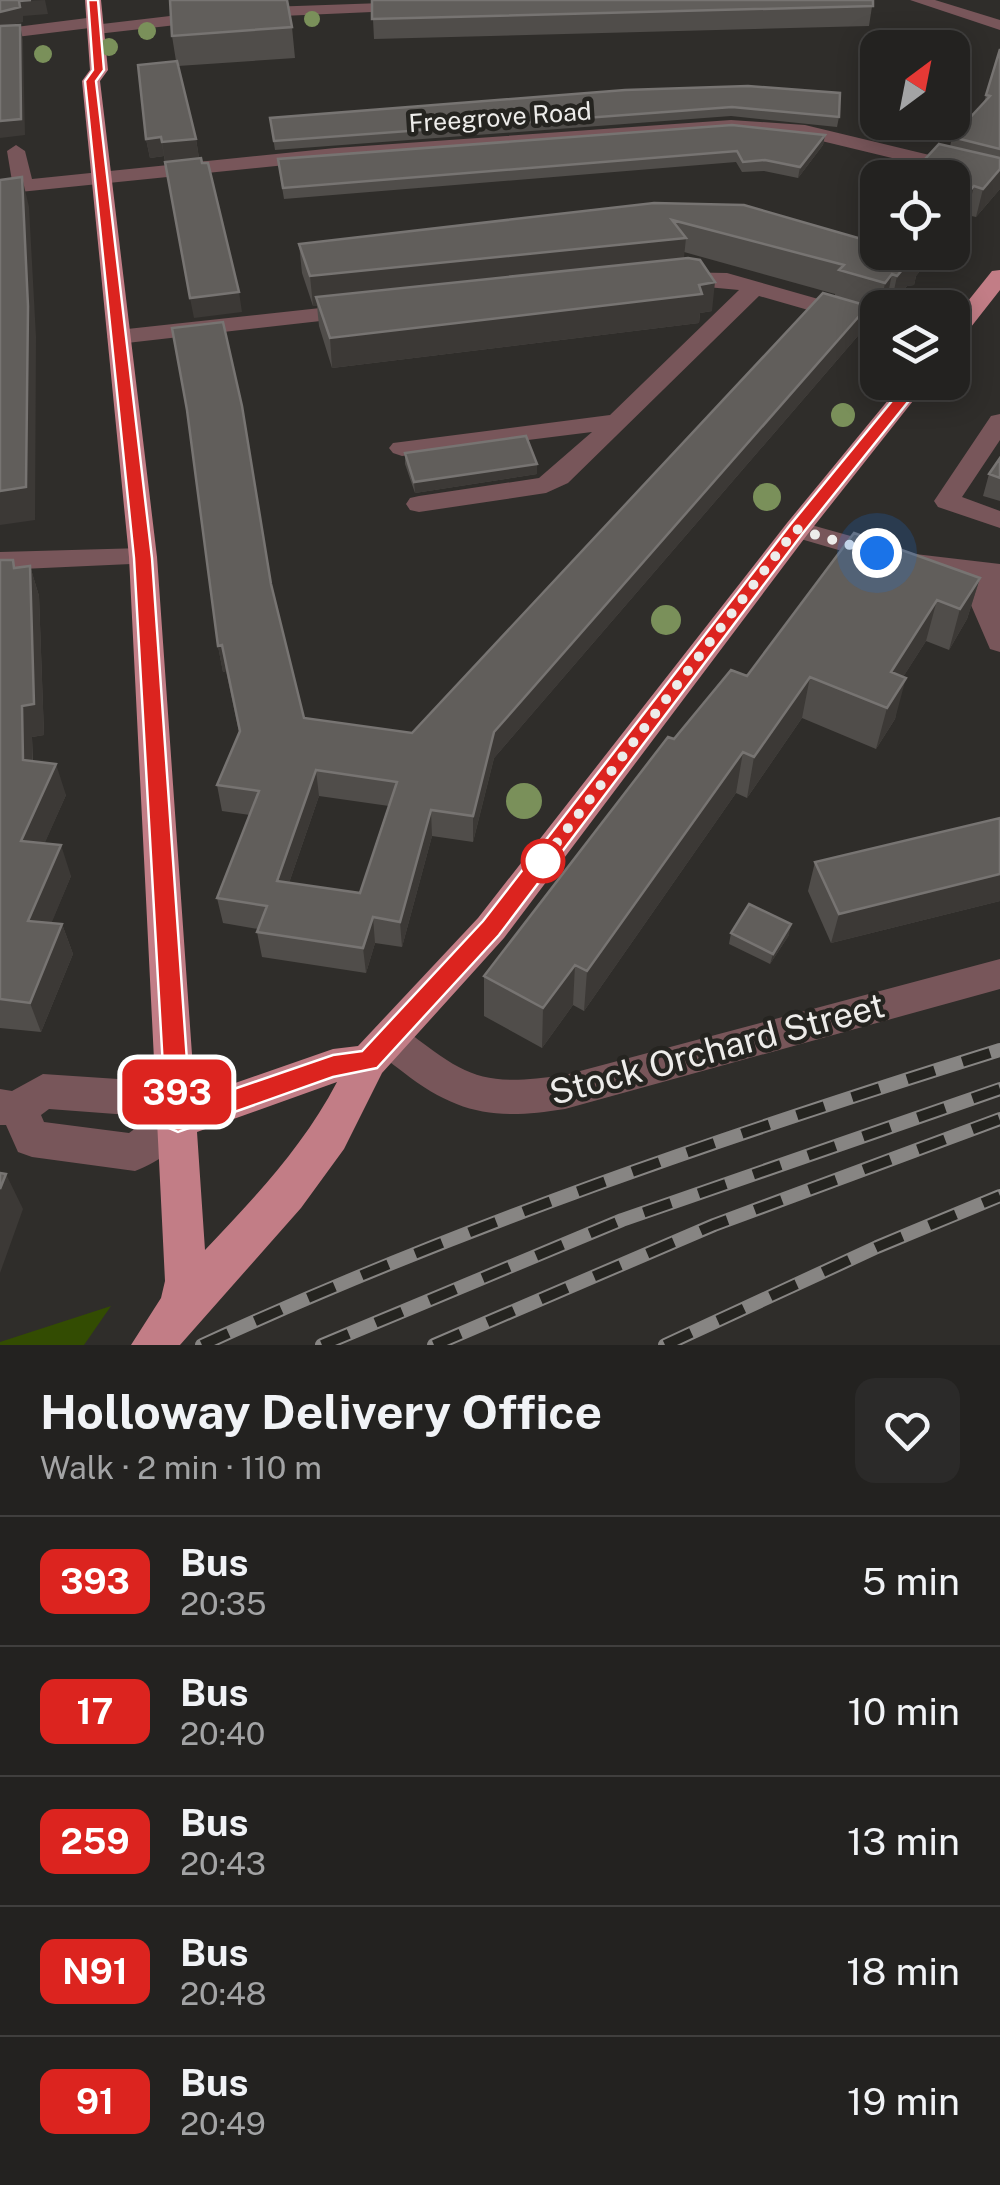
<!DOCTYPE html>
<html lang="en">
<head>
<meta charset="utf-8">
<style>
  body { margin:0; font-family:"Public Sans",sans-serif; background:#2b2a29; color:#f1f3f6; height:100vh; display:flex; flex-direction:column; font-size:38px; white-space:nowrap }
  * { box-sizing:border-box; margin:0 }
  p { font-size:32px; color:#a3a4a5 }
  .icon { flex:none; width:55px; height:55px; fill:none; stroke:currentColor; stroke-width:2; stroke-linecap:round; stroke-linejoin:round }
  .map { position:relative; height:1345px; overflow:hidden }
  .side { display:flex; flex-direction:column; background:#232220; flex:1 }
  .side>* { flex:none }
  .badge { padding:0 20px; border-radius:15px; font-size:35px; line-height:65px }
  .needle { width:65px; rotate:32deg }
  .fabs { position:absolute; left:860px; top:30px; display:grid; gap:20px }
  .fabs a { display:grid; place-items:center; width:110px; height:110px; border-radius:20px; background:#232220; box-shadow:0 5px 25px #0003,0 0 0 2px #403f3e; font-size:50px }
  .you { position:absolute; width:50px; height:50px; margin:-25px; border:8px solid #fff; border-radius:50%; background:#1a73e8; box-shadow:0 0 0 15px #1a73e833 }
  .map>.badge { position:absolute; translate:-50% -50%; box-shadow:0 0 0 5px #fff }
  .round { display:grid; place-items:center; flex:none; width:105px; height:105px; border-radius:20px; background:#2b2a29 }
  .head { display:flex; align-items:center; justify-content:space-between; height:170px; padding:0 40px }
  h1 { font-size:48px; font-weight:700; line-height:75px }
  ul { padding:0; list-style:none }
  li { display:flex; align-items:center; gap:30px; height:130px; padding:0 40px; border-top:2px solid #403f3e }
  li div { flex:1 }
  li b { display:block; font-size:38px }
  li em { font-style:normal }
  li .badge { min-width:110px; font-weight:700; text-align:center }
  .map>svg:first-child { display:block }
  .green { fill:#334c02 }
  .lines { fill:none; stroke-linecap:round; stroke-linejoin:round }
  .minor { fill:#78565a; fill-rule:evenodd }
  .major { fill:#c27d86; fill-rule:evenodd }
  .rail-casing { stroke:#878583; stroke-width:14 }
  .rail { stroke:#252420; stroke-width:10; stroke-dasharray:29; stroke-linecap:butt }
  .tree { fill:#7a905a }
  .wall { fill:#504d4a; fill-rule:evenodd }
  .shaded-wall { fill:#3c3936 }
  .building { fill:#615e5b; stroke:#777472; stroke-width:2.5; fill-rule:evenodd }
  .line { fill:#dc241f; stroke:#fff; stroke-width:2.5 }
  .walk { stroke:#edecea; stroke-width:10; stroke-dasharray:0 18 }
  .stop-dot { fill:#fff; stroke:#dc241f; stroke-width:5 }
  .labels { text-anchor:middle; stroke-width:9; stroke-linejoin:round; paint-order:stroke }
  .far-street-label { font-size:25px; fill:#edecea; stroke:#252420 }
  .near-street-label { font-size:35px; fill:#edecea; stroke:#252420 }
</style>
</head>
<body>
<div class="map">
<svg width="1000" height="1345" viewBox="0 0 1000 1345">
  <rect width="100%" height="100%" fill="#2f2d2a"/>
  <path class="green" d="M 111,1306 L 84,1345 L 0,1345 L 0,1342 Z"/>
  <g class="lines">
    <path class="minor" d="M 910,0 L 935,0 L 1000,20 L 1000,30 Z
      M 411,2 L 417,4 L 417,10 L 238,18 L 97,34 L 90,28 L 0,39 L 0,29 L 95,17 L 102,24 L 238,8 Z
      M 731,120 L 805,125 L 1000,172 L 1000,184 L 805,137 L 731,132 L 335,160 L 0,194 L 0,182 L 12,181 L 7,151 L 16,145 L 25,151 L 32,179 L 335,148 Z
      M 672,272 L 727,273 L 878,316 L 878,330 L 759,296 L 568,483 L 546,493 L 419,512 L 410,510 L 406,504 L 410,498 L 419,496 L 539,478 L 592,432 L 402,456 L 393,453 L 389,448 L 393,443 L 610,415 L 739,290 L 664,283 L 661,278 Z
      M 357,304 L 365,306 L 368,311 L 365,316 L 118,344 L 107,337 L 118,330 Z
      M 1000,414 L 1000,440 L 962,497 L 1000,511 L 1000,528 L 938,507 L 934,501 L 991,416 Z
      M 797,521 L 915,554 L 1000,564 L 1000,652 L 990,649 L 971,605 L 973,579 L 914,572 L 787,535 L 784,529 Z
      M 143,548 L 153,551 L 157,557 L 153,563 L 0,570 L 0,552 Z
      M 1000,959 L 1000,989 L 565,1109 C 497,1120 458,1115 403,1072 C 390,1062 377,1054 370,1039 L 376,1027 L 389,1022 L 402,1027 C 467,1078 482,1087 565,1075 Z
      M 43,1074 L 133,1080 L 193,1107 L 199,1120 C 188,1143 158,1162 135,1171 L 32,1157 L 18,1152 L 6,1125 L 0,1125 L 0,1089 L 12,1091 ZM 49,1109 L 129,1115 L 144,1122 L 129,1133 L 44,1122 L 41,1115 Z"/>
    <path class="major" d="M 85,0 L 101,0 L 108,70 L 100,81 L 157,557 L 195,1097 L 333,1049 L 358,1046 L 478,918 L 787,523 L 903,382 L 928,382 L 807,535 L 504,938 L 382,1073 L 344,1149 L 301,1208 L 180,1345 L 131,1345 L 161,1298 L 165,1281 L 129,557 L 82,81 L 90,70 ZM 337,1082 C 303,1147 255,1197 205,1250 L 197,1132 Z
      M 1000,270 L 1000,290 L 960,341 L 952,343 L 952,321 L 992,271 Z"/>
    <g class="rail-casing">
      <path id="rail" d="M 202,1345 C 461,1226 728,1135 1000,1050
        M 322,1345 L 622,1220 L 1000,1089
        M 434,1345 L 714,1225 L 1000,1119
        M 665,1345 L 877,1247 L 1000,1196"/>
    </g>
    <use href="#rail" class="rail"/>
  </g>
  <g class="tree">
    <circle cx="312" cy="19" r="8"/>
    <circle cx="147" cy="31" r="9"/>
    <circle cx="109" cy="47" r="9"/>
    <circle cx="43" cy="54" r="9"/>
    <circle cx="843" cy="415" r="12"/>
    <circle cx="767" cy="497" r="14"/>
    <circle cx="666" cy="620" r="15"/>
    <circle cx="524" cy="801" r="18"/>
  </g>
  <path class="wall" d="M 372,0 L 873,0 L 869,26 L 374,39 Z
    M 292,27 L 295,58 L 178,66 L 196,139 L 199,158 L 165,162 L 164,156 L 150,158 L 146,139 L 176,61 L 172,36 Z
    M 1000,49 L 1000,189 L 976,217 L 967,215 L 952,178 L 913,178 L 915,170 L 950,147 L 952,137 L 984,102 Z
    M 625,90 L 839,117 L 837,127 L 731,116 L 275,150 L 270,118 Z
    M 825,135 L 823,145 L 798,178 L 764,171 L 742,172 L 736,162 L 284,199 L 279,169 Z
    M 654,203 L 878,252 L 935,252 L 916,276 L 914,285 L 907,286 L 891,305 L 886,304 L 883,308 L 878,308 L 878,312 L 867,309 L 863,330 L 494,758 L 473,842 L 432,836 L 402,947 L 375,943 L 366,973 L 262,957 L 257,932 L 258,929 L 223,923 L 217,898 L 250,815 L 222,811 L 217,785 L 239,732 L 226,671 L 223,672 L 218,646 L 271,584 L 304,718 L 412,733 L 835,297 L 835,294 L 684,252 L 684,259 L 712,311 L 700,313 L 699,323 L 332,368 L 319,326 L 317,306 L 313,306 L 302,273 L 299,244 ZM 319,796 L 389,806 L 360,893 L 289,883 Z
    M 405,453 L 537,464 L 537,474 L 415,493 L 405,464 Z
    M 1000,458 L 1000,501 L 983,496 L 989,474 Z
    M 0,560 L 15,568 L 30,566 L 39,596 L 44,735 L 32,737 L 33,762 L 66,795 L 44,844 L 71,876 L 51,923 L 62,924 L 73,954 L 41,1032 L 0,1028 Z
    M 980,578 L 967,619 L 949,650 L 926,641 L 903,677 L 895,719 L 876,749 L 802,718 L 747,798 L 736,793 L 584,1011 L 573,1005 L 542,1048 L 484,1016 L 484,976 L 674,739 L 747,676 Z
    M 1000,818 L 1000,901 L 831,943 L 808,891 L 815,862 Z
    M 731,933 L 789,935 L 770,964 L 729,944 Z"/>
  <path class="shaded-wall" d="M 45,0 L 48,14 L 23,16 L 23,22 L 0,28 L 0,12 L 19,1 Z
    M 20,25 L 23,40 L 25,135 L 0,138 L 0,121 Z
    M 825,135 L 823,145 L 798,178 L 800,167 Z
    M 161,137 L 164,156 L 150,158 L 146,139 Z
    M 196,139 L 199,158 L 165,162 L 162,142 Z
    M 1000,169 L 1000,189 L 976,217 L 983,189 Z
    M 22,177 L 29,207 L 36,337 L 35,520 L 0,525 L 0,491 Z
    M 974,186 L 967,215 L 952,232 L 952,211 Z
    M 686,238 L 683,267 L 316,297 L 317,306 L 313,306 L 310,276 Z
    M 917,252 L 935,252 L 916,276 L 914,285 L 907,286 L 891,305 L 897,276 Z
    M 892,274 L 886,304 L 883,308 L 880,308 L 885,283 Z
    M 715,282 L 712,311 L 700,313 L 699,323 L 332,368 L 330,338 Z
    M 239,292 L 242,312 L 194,318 L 190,298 Z
    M 868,306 L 863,330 L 494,758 L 473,842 L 473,816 L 494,732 Z
    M 537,464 L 537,474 L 415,493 L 414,482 Z
    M 30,566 L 39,596 L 44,735 L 32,737 L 33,791 L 23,760 L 22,706 Z
    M 980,578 L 967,619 L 949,650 L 960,609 Z
    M 937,600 L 926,641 L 884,707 L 891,672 Z
    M 222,645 L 226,671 L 223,672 L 218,646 Z
    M 810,677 L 802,718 L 747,798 L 754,757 Z
    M 906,678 L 895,719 L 876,749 L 887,708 Z
    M 743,752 L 736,793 L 584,1011 L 587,971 Z
    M 56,764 L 66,795 L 32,872 L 21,841 Z
    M 316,770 L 319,796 L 281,906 L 277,881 Z
    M 431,810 L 432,836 L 402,947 L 400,922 Z
    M 61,845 L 71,876 L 40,951 L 28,921 Z
    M 1000,874 L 1000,901 L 831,943 L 839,914 Z
    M 373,917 L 375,943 L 366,973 L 363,948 Z
    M 62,924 L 73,954 L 41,1032 L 30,1003 Z
    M 791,924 L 789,935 L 770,964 L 773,954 Z
    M 575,965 L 573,1005 L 542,1048 L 543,1008 Z
    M 6,1174 L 23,1209 L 0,1273 L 0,1189 Z"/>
  <path class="building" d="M 0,0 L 31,0 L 19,1 L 20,7 L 0,12 Z
    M 170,0 L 287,0 L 292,27 L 172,36 Z
    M 372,0 L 873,0 L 873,6 L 372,19 Z
    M 20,25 L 21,119 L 0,121 L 0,26 Z
    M 1000,49 L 1000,149 L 952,137 L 990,96 L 986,95 Z
    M 177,61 L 196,139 L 162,142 L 161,137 L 146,139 L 138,65 Z
    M 748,86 L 840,93 L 839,117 L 732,107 L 274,141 L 270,118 L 625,90 Z
    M 732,125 L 825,135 L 800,167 L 765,160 L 743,162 L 737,151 L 283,188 L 278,159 Z
    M 939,144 L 1000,158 L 1000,169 L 983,189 L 974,186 L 952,211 L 952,178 L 919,178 L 924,172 L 915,170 Z
    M 201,158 L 202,163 L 208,163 L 239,292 L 190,298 L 165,162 Z
    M 22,177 L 28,306 L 26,487 L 0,491 L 0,180 Z
    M 654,203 L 744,205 L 872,242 L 878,236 L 878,252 L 917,252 L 915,254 L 920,256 L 913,257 L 897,276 L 892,274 L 885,283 L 839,270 L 844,265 L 672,220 L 686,238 L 310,276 L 299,244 Z
    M 688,258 L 700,260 L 715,282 L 699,285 L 702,294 L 330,338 L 316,297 Z
    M 823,293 L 868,306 L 494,732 L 473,816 L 431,810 L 400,922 L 373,917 L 363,948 L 257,932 L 267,906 L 217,898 L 259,791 L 217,785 L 240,731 L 222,645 L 218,646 L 187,410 L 172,328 L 223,322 L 242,406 L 271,584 L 304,718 L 412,733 ZM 316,770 L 397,782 L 360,893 L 277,881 Z
    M 526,436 L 537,464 L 414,482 L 405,453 Z
    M 1000,458 L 1000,478 L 989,474 Z
    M 854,533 L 980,578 L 960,609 L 937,600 L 891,672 L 906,678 L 887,708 L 810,677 L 754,757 L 743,752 L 587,971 L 575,965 L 543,1008 L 484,976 L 668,737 L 674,739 L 731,670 L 747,676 Z
    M 0,560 L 13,560 L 14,568 L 30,566 L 34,704 L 22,706 L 23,760 L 56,764 L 21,841 L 61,845 L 28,921 L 62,924 L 30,1003 L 0,999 Z
    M 1000,818 L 1000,874 L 839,914 L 815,862 Z
    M 749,904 L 791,924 L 773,954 L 731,933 Z
    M 0,1173 L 6,1174 L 0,1189 Z"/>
  <path class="line" d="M 88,0 L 98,0 L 104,70 L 96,81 L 152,558 L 190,1104 L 333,1055 L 362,1051 L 483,921 L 790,525 L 910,379 L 924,382 L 803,533 L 499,935 L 377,1068 L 333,1077 L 178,1132 L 169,1128 L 166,1120 L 134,558 L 85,81 L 93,70 Z"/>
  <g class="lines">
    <path class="walk" d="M 543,861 L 539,866 L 796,529 L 877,553"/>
  </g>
  <circle class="stop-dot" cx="543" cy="861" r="20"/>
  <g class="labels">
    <g class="far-street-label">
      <text transform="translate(500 117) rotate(-4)" y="9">Freegrove Road</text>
    </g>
    <g class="near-street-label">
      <text transform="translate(717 1049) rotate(-15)" y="12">Stock Orchard Street</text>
    </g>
  </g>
</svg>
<div class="fabs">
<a><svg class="needle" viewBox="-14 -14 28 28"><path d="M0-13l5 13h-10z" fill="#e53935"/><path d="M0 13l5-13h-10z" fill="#a3a4a5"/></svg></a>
<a><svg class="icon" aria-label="locate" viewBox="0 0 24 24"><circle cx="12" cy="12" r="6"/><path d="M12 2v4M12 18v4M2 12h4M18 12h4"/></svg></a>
<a><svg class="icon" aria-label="layers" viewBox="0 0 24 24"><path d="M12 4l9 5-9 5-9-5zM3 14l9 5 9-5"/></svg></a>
</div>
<div class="you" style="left:877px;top:553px"></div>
<b class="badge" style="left:177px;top:1092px;background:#dc241f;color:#fff">393</b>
</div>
<section class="side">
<div class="head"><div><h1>Holloway Delivery Office</h1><p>Walk · 2 min · 110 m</p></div><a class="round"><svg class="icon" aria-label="heart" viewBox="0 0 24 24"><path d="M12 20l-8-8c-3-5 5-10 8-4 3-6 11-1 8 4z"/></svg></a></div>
<ul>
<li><span class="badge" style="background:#dc241f;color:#fff">393</span><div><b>Bus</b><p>20:35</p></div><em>5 min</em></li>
<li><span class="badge" style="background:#dc241f;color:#fff">17</span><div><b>Bus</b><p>20:40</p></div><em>10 min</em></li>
<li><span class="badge" style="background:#dc241f;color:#fff">259</span><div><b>Bus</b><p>20:43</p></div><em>13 min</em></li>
<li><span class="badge" style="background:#dc241f;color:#fff">N91</span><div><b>Bus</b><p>20:48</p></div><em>18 min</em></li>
<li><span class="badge" style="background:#dc241f;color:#fff">91</span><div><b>Bus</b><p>20:49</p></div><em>19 min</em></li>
</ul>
</section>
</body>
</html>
